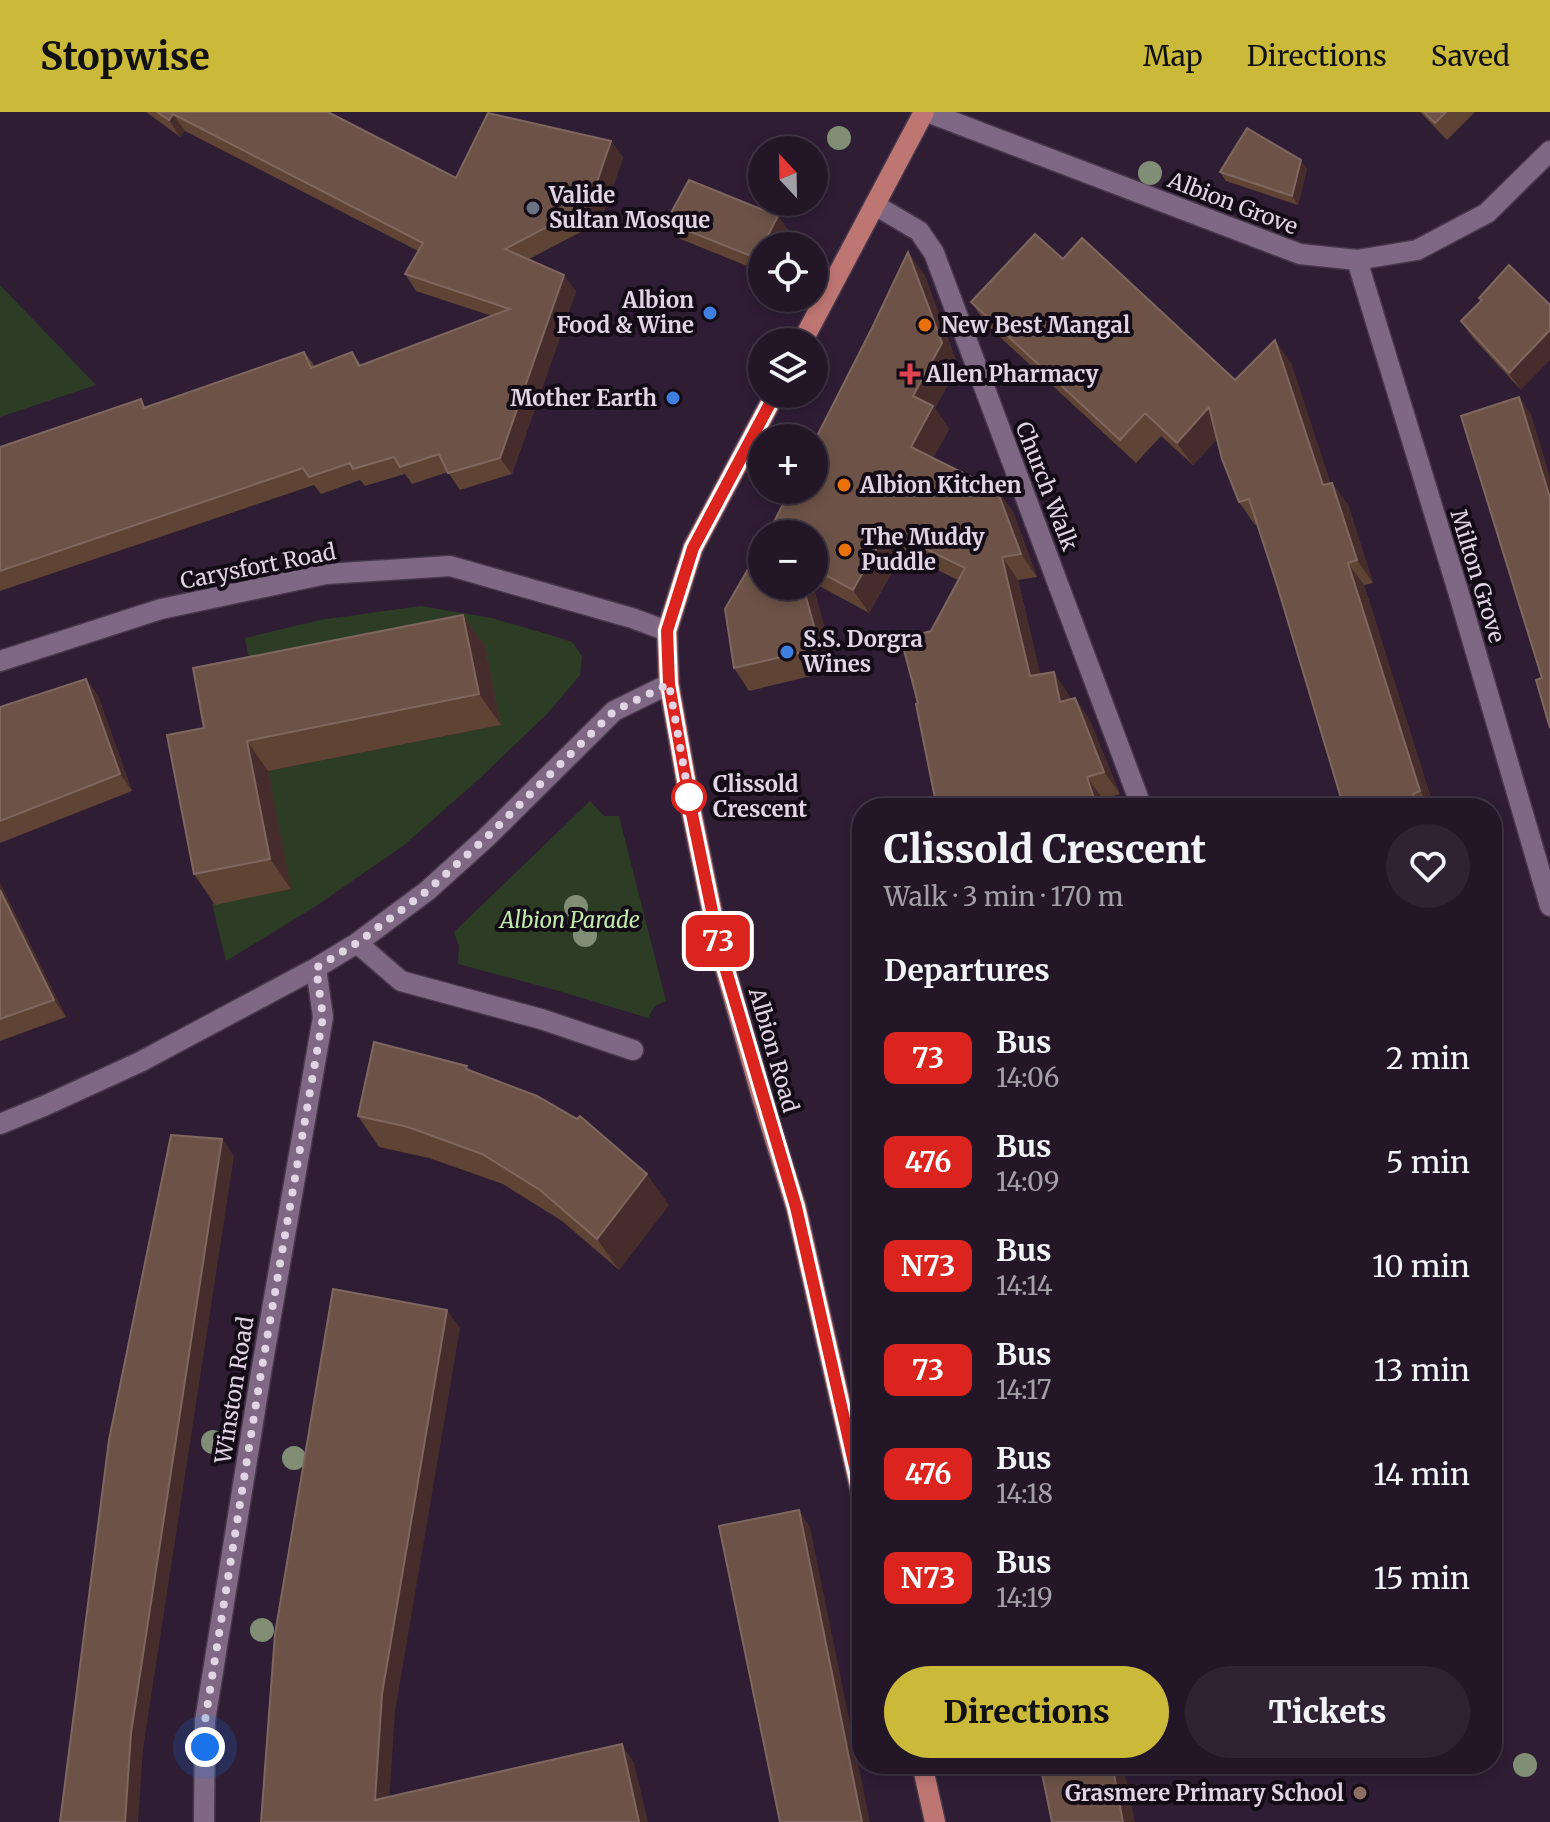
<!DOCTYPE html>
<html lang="en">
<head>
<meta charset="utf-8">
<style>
  body { margin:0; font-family:Merriweather,serif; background:#2f2333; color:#f1f3f6; height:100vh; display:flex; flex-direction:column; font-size:30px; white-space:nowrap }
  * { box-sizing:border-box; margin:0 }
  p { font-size:26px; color:#a39fa7 }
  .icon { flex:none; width:44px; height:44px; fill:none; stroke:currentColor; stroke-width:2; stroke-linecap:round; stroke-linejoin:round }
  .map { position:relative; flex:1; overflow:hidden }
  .details { position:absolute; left:852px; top:686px; width:650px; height:976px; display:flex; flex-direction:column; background:#231627; border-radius:32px; box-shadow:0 4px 12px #0003,0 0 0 2px #403544 }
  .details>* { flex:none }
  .badge { padding:0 16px; border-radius:12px; font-size:28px; line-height:52px }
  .needle { width:52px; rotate:338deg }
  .tools { position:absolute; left:748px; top:24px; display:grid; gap:16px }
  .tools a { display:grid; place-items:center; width:80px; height:80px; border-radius:50%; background:#231627; box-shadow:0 4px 12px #0003,0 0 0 2px #403544; font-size:40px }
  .you { position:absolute; width:40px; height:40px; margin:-20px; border:6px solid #fff; border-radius:50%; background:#1a73e8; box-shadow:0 0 0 12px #1a73e833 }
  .map>.badge { position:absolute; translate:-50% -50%; box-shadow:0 0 0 4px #fff }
  h2 { padding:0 32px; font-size:30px; line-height:72px }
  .round { display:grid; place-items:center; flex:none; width:84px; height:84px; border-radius:42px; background:#2f2333 }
  .summary { display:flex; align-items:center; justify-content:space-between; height:136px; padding:0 32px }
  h1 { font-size:38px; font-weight:800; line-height:60px }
  .action { display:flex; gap:16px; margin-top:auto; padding:16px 32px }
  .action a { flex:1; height:92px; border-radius:48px; background:#cbba39; color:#111; font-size:32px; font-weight:800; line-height:92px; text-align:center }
  .action a+a { background:#2f2333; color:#f1f3f6 }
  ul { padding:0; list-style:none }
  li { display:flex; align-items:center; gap:24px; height:104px; padding:0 32px }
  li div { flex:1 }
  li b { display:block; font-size:30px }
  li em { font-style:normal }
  li .badge { min-width:88px; font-weight:700; text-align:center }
  header { display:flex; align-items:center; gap:48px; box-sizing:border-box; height:112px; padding:0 40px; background:#cbba39; color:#111 }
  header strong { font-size:38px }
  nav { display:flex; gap:44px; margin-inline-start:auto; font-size:28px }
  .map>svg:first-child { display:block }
  .green { fill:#2d3c24 }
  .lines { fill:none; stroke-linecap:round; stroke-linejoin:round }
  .minor-casing { stroke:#47384c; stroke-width:23 }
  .major-casing { stroke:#47384c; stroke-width:23 }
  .minor { stroke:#7e6884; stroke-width:20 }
  .major { stroke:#be7673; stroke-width:20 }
  .tree { fill:#7f8e75 }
  .wall { fill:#5f4334 }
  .shaded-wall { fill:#462d2c }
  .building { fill:#6d5347; stroke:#7f6760; stroke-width:2 }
  .line-casing { stroke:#fff; stroke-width:18 }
  .line { stroke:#dc241f; stroke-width:12 }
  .walk { stroke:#e1d5e5; stroke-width:8; stroke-dasharray:0 14.4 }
  .worship-dot { fill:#6b7280; stroke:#130b15; stroke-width:3 }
  .shop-dot { fill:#3f7fe0; stroke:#130b15; stroke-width:3 }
  .food-dot { fill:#e8710a; stroke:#130b15; stroke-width:3 }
  .health-dot { fill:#e0444e; stroke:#130b15; stroke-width:3 }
  .stop-dot { fill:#fff; stroke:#dc241f; stroke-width:4 }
  .education-dot { fill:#8d6e63; stroke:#130b15; stroke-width:3 }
  .labels { text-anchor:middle; stroke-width:8; stroke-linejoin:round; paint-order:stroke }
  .poi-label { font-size:22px; font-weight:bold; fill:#e1d5e5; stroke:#130b15; text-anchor:start }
  .street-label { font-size:22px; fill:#e1d5e5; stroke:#130b15 }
  .stop-label { font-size:22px; font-weight:bold; fill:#e1d5e5; stroke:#130b15; text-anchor:start }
  .park-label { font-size:22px; font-style:italic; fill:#c1ebab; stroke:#130b15 }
</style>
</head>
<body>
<header>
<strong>Stopwise</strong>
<nav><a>Map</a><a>Directions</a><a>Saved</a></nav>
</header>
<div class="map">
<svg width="1550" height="1710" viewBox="0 0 1550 1710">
  <rect width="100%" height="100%" fill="#2f1d34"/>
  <path class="green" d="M 0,173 L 96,273 L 0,305 Z
    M 421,494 L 492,506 L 557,525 L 572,530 L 582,544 L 580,563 L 548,601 L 478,668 L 403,734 L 316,794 L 226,849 L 212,792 L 291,777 L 268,659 L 500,613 L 255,579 L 245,526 L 320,508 Z
    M 590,689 L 604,704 L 619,704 L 666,889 L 655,894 L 648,906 L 559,879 L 458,852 L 459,834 L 454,820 Z"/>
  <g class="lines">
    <g class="minor-casing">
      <path id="minor" d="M 927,0 L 1300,142 L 1357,148 L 1417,138 L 1487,101 L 1550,39
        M 875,93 L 919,119 L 934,141 L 1142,696
        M 1357,148 L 1458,479 L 1550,794
        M 0,549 L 161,497 L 326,462 L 450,454 L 632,506 L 667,519
        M 357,831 L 401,869 L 541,907 L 633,938
        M 0,1012 L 44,994 L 140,950 L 316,856 L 357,831 L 427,779 L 488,724 L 614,599 L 669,572
        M 204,1710 L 205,1609 L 261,1261 L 323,905 L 316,856"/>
    </g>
    <g class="major-casing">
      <path id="major" d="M 802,230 L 924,0
        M 775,282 L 693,436 L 667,519 L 669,572 L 692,702 L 720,838 L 761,982 L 796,1095 L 862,1386
        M 922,1652 L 935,1710"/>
    </g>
    <use href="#minor" class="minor"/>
    <use href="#major" class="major"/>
  </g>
  <g class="tree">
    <circle cx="839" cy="26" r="12"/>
    <circle cx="1150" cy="61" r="12"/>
    <circle cx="576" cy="795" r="12"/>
    <circle cx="585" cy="823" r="12"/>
    <circle cx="213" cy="1330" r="12"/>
    <circle cx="294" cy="1346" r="12"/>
    <circle cx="262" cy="1518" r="12"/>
    <circle cx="1525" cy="1653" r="12"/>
  </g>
  <path class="wall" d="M 146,0 L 328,0 L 456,66 L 611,29 L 623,46 L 600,110 L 529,147 L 576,179 L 512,362 L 460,378 L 448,360 L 412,372 L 405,362 L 365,374 L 360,368 L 321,382 L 314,373 L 0,479 L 0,335 L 147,295 L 304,240 L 315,254 L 352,240 L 362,254 L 492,204 L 416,179 L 405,162 L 418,139 L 185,19 L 180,25 Z
    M 1420,0 L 1475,0 L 1447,28 Z
    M 1307,57 L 1298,93 L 1226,69 L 1220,60 Z
    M 778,104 L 790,121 L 783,134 L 762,134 L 762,160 L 678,126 L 666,110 Z
    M 1063,147 L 1235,268 L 1291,251 L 1330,371 L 1332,371 L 1348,393 L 1373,471 L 1364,473 L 1434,696 L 1344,696 L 1277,473 L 1257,412 L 1255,413 L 1239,390 L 1217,327 L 1193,353 L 1161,324 L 1136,351 L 987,213 L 971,190 Z
    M 924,162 L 958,254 L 935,296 L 949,317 L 933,346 L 997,378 L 1013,400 L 1037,465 L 1018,468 L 1040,562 L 1069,583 L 1070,587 L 1075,586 L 1090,609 L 1120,682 L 1103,687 L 1106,696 L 937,696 L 918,591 L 931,519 L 958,468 L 903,441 L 869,501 L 814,471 L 814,422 Z
    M 1479,186 L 1550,193 L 1521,278 L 1473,226 L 1461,209 L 1481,189 Z
    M 754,449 L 813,474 L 836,558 L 749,579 L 734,556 Z
    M 463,503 L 485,534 L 501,613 L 268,659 L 291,777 L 215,793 L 194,762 L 204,616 Z
    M 86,567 L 98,584 L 132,679 L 0,731 L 0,595 Z
    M 0,771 L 66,905 L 0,929 Z
    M 469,958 L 669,1093 L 619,1158 L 562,1109 L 503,1072 L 429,1046 L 379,1035 L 358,1004 Z"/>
  <path class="shaded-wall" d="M 173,2 L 185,19 L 180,25 L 169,8 Z
    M 611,29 L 623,46 L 600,110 L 589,93 Z
    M 1301,48 L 1307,57 L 1298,93 L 1292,84 Z
    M 778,104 L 790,121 L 783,134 L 762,134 Z
    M 762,134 L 762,155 L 756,146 Z
    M 908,140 L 924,162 L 958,254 L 935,296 L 949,317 L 927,358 L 911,335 L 913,284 Z
    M 564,163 L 576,179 L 512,362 L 500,346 Z
    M 1550,218 L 1550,248 L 1521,278 L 1509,261 Z
    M 1275,228 L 1291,251 L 1339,396 L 1323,373 Z
    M 1519,285 L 1531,302 L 1550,365 L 1550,386 Z
    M 1209,295 L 1225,318 L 1193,353 L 1177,331 Z
    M 1332,371 L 1348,393 L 1373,471 L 1357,448 Z
    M 997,378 L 1013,400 L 1037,465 L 1021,442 Z
    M 887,418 L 903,441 L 869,501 L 853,478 Z
    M 1002,445 L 1018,468 L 1046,587 L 1030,564 Z
    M 1348,451 L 1364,473 L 1434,696 L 1432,696 L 1420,679 Z
    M 803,474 L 813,474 L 836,558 L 820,536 Z
    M 463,503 L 485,534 L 501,613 L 479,582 Z
    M 1054,560 L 1069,583 L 1076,613 L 1060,590 Z
    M 86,567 L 98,584 L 132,679 L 120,662 Z
    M 1075,586 L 1090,609 L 1120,682 L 1104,660 Z
    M 247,629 L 268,659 L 291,777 L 270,747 Z
    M 1087,665 L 1103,687 L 1106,696 L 1097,696 Z
    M 1413,682 L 1423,696 L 1417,696 Z
    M 0,771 L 66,905 L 54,888 L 0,778 Z
    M 222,1027 L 234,1044 L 143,1637 L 138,1710 L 125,1710 L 131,1621 Z
    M 647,1062 L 669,1093 L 619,1158 L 597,1127 Z
    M 447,1198 L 460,1216 L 395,1600 L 388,1707 L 375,1688 L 382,1582 Z
    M 799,1398 L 810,1415 L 870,1710 L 862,1710 Z
    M 1492,1408 L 1497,1428 L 1492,1421 Z
    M 622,1632 L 634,1651 L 648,1710 L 639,1710 Z
    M 1112,1652 L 1123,1652 L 1135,1710 L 1123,1710 Z"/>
  <path class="building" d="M 157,0 L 328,0 L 456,66 L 488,1 L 611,29 L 589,93 L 505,137 L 564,163 L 500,346 L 448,361 L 439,342 L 400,355 L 394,345 L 353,357 L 350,351 L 309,365 L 303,356 L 0,459 L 0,335 L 141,287 L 144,296 L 304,240 L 311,256 L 352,240 L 359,254 L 510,197 L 405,162 L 423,131 L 173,2 L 169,8 Z
    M 1424,0 L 1446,0 L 1435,11 Z
    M 1247,16 L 1301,48 L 1292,84 L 1220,60 Z
    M 689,68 L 778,104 L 756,146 L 666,110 Z
    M 1035,122 L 1063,147 L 1082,126 L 1235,268 L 1275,228 L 1323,373 L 1332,371 L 1357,448 L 1348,451 L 1420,679 L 1413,682 L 1417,696 L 1344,696 L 1277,473 L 1249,387 L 1239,390 L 1222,347 L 1209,295 L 1177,331 L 1145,301 L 1120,328 L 971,190 Z
    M 908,140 L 942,231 L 913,284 L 933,294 L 911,335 L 997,378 L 1021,442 L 1002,445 L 1030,564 L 1054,560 L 1060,590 L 1075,586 L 1104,660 L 1087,665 L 1097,696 L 937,696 L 916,592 L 918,591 L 901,527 L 931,519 L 965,456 L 887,418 L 853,478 L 814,457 L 814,422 L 768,422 L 790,378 L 814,378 L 814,330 L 872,216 Z
    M 1509,153 L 1550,193 L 1550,218 L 1509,261 L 1461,209 L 1482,188 L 1479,186 Z
    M 1519,285 L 1550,386 L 1550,616 L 1536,568 L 1542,566 L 1461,304 Z
    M 762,433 L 762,474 L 803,474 L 820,536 L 734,556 L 725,497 Z
    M 463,503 L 479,582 L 247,629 L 270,747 L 194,762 L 167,623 L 204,616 L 193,556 Z
    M 86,567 L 120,662 L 0,709 L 0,595 Z
    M 0,778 L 54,888 L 0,907 Z
    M 862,881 L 862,927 L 851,884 Z
    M 374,930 L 467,954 L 466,957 L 537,984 L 577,1007 L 580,1004 L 647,1062 L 597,1127 L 540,1078 L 482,1042 L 408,1015 L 358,1004 Z
    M 171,1023 L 222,1027 L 131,1621 L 125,1710 L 60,1710 L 109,1328 Z
    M 333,1177 L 447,1198 L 382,1582 L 375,1688 L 622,1632 L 639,1710 L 261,1710 L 275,1522 Z
    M 799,1398 L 862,1710 L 780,1710 L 719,1414 Z
    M 1040,1652 L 1112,1652 L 1123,1710 L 1052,1710 Z"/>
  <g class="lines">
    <g class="line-casing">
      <path id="line" d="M 775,282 L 693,436 L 667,519 L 669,572 L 692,702 L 720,838 L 796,1095 L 862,1386"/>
    </g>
    <use href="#line" class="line"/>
    <path class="walk" d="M 205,1635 L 205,1609 L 261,1261 L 323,905 L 316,856 L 357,831 L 427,779 L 488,724 L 614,599 L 669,572 L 689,685"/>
  </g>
  <circle class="worship-dot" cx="533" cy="96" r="8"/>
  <g class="shop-dot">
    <circle cx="710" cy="201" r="8"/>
    <circle cx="673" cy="286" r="8"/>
    <circle cx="787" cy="540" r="8"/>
  </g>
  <g class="food-dot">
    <circle cx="925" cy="213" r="8"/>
    <circle cx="844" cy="373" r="8"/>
    <circle cx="845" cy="438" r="8"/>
  </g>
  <path class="health-dot" d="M906 250h8v8h8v8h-8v8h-8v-8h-8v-8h8z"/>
  <circle class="stop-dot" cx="689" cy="685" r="16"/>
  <circle class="education-dot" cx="1360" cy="1681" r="8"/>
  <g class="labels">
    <g class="poi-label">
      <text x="549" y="91">Valide<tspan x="549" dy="25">Sultan Mosque</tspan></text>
      <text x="694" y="196" text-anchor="end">Albion<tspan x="694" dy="25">Food &amp; Wine</tspan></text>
      <text x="941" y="221">New Best Mangal</text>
      <text x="926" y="270">Allen Pharmacy</text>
      <text x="657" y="294" text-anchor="end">Mother Earth</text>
      <text x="860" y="381">Albion Kitchen</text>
      <text x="861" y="433">The Muddy<tspan x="861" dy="25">Puddle</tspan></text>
      <text x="803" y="535">S.S. Dorgra<tspan x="803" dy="25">Wines</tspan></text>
      <text x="1344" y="1689" text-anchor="end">Grasmere Primary School</text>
    </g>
    <g class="street-label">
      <text transform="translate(1233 91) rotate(21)" y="8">Albion Grove</text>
      <text transform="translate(1047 374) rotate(69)" y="8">Church Walk</text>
      <text transform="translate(258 454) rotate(-11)" y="8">Carysfort Road</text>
      <text transform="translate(1478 464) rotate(73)" y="8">Milton Grove</text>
      <text transform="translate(774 938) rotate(74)" y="8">Albion Road</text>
      <text transform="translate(234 1278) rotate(-81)" y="8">Winston Road</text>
    </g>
    <g class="stop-label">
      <text x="713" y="680">Clissold<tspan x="713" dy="25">Crescent</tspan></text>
    </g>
    <g class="park-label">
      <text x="570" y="816">Albion Parade</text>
    </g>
  </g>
</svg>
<div class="tools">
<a><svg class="needle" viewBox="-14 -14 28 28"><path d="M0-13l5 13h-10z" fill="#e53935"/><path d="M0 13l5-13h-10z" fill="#a39fa7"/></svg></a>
<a><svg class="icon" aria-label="locate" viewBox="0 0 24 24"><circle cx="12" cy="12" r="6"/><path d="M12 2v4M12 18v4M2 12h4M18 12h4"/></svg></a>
<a><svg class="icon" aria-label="layers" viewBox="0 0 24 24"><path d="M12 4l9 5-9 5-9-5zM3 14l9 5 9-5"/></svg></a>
<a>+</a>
<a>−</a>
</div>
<div class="you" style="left:205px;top:1635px"></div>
<b class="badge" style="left:718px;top:829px;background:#dc241f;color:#fff">73</b>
<section class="details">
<div class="summary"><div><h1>Clissold Crescent</h1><p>Walk · 3 min · 170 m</p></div><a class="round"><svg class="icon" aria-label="heart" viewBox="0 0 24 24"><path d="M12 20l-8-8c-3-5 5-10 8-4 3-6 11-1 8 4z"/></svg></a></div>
<h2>Departures</h2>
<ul>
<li><span class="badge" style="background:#dc241f;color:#fff">73</span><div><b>Bus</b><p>14:06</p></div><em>2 min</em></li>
<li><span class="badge" style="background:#dc241f;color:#fff">476</span><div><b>Bus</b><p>14:09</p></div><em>5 min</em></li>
<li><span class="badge" style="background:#dc241f;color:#fff">N73</span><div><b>Bus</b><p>14:14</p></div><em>10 min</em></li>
<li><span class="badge" style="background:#dc241f;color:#fff">73</span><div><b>Bus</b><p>14:17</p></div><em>13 min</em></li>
<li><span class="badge" style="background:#dc241f;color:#fff">476</span><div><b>Bus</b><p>14:18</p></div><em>14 min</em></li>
<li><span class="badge" style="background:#dc241f;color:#fff">N73</span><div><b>Bus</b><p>14:19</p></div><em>15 min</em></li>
</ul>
<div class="action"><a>Directions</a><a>Tickets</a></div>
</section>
</div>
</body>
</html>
